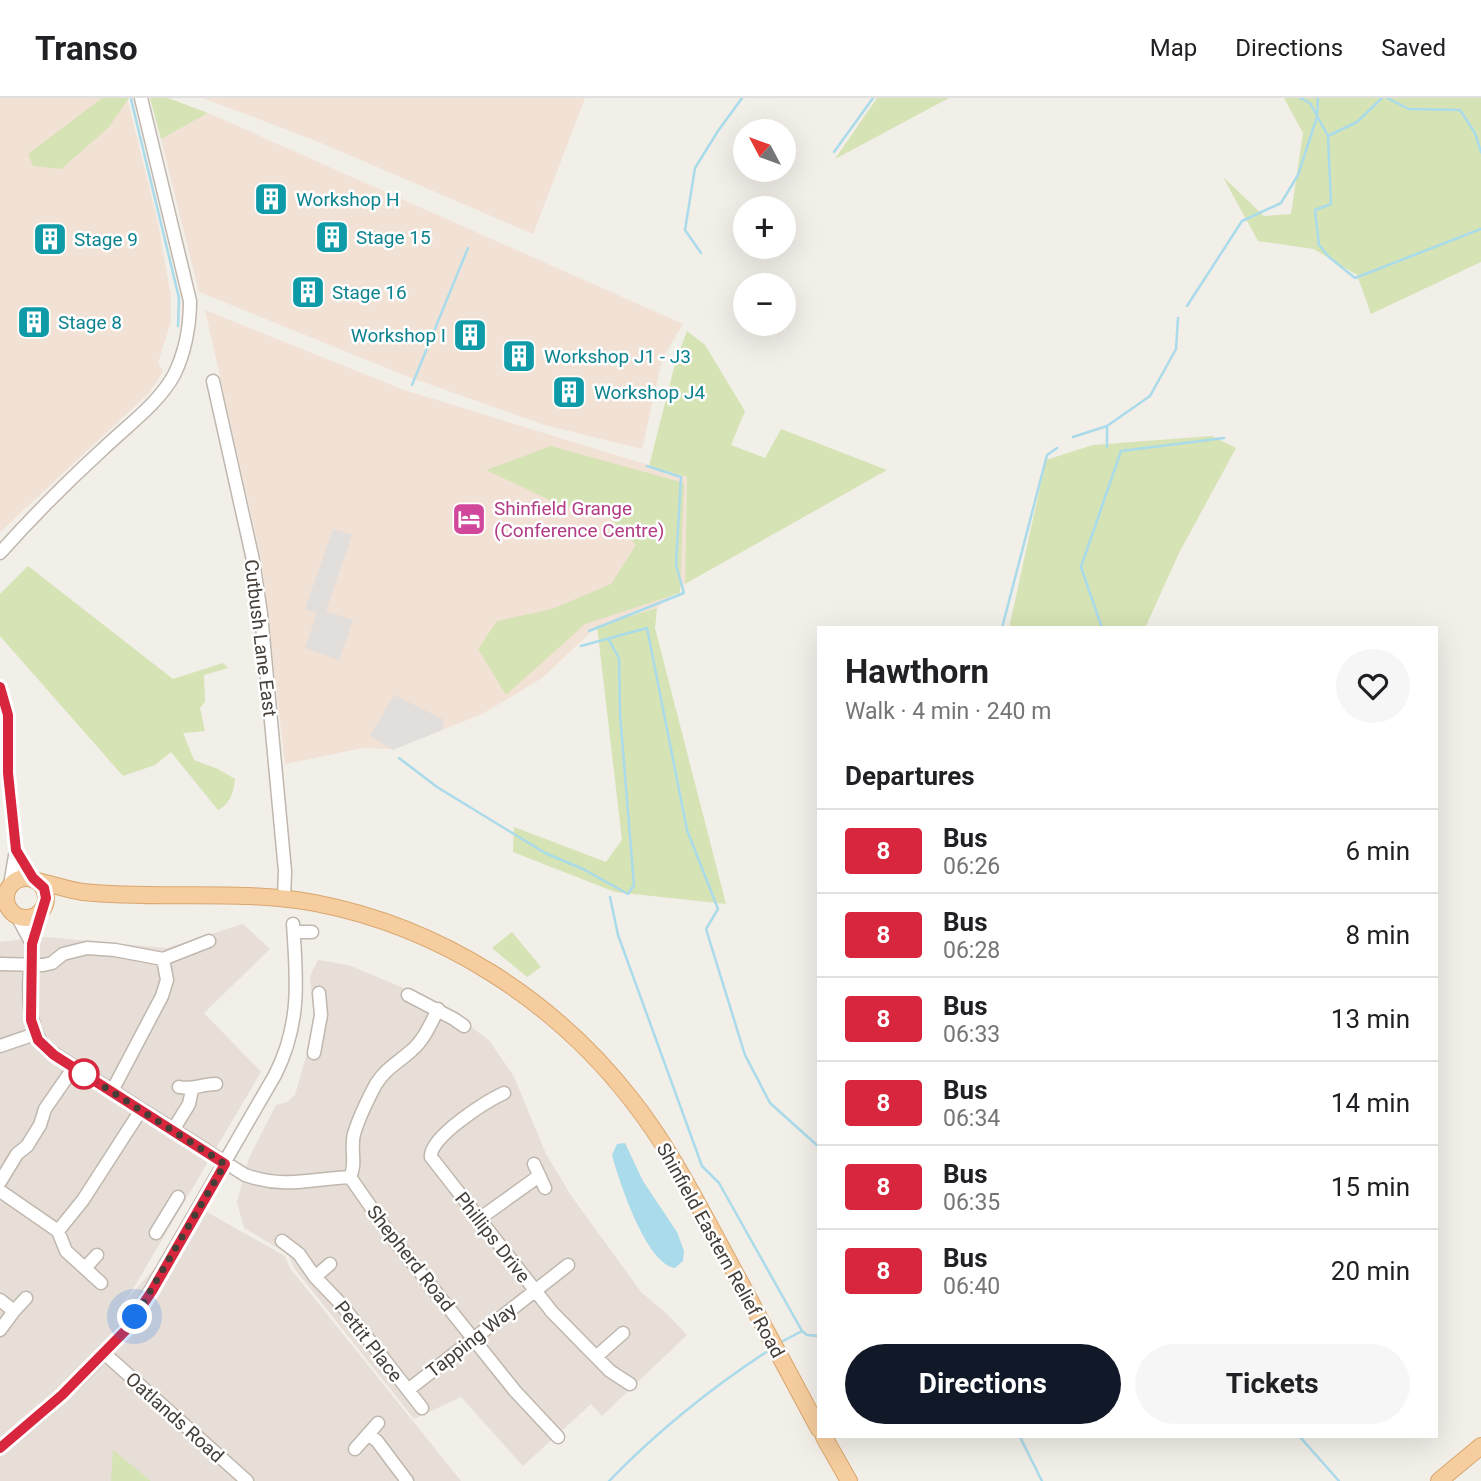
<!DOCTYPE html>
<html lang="en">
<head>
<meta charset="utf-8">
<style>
  body { margin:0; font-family:Roboto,sans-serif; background:#f6f6f6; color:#202124; height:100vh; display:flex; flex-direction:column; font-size:26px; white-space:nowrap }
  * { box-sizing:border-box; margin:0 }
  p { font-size:23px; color:#757577 }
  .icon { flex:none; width:38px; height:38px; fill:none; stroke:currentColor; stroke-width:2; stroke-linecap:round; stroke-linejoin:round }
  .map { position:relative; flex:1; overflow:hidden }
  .panel { position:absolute; left:817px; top:528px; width:621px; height:812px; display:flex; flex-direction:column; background:#fff; border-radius:0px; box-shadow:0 7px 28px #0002 }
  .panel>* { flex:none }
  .badge { padding:0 14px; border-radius:5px; font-size:24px; line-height:46px }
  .needle { width:46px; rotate:311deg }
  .tools { position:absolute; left:733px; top:21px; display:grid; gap:14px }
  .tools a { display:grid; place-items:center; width:63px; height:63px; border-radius:50%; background:#fff; box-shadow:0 7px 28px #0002; font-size:35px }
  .you { position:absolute; width:35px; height:35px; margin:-18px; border:5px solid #fff; border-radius:50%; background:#1a73e8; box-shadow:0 0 0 10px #1a73e833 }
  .map>.badge { position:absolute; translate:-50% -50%; box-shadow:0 0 0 4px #fff }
  h2 { padding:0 28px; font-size:26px; line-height:63px }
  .round { display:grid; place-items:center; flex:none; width:74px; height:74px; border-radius:37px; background:#f6f6f6 }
  .head { display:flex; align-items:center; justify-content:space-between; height:119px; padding:0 28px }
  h1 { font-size:33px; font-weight:700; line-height:52px }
  .action { display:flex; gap:14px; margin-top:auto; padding:14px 28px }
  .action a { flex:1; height:80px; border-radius:42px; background:#111827; color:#fff; font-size:28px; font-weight:700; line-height:80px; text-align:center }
  .action a+a { background:#f6f6f6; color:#202124 }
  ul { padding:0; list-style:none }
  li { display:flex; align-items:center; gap:21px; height:84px; padding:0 28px; border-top:2px solid #e0e0e0 }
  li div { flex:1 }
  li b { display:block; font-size:26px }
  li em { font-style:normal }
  li .badge { min-width:77px; font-weight:700; text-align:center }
  header { display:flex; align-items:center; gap:42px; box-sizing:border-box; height:98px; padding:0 35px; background:#fff; border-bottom:2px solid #e0e0e0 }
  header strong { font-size:33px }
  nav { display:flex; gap:38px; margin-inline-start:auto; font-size:24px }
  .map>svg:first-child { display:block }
  .residential { fill:#e6ded7 }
  .commercial { fill:#f2e1d5 }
  .green { fill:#d6e3b4 }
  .parking { fill:#e1dedc }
  .water { fill:#aadbea }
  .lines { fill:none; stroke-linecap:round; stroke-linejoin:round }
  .stream { stroke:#aadbea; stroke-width:2.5 }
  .minor-casing { stroke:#c0b7ae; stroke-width:15 }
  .major-casing { stroke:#d9a76f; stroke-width:18 }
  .minor { stroke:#fff; stroke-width:12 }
  .major { stroke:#f5cd9e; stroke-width:16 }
  .line-casing { stroke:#fff; stroke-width:16 }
  .line { stroke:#d7263d; stroke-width:10 }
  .walk { stroke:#453d37; stroke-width:7; stroke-dasharray:0 12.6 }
  .stop-dot { fill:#fff; stroke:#d7263d; stroke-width:3.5 }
  .labels { text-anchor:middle; stroke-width:5; stroke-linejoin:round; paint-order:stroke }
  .culture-label { font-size:19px; fill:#0d838f; stroke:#fff; text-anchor:start }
  .hotel-label { font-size:19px; fill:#b23c85; stroke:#fff; text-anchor:start }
  .street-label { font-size:19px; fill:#453d37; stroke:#fff }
</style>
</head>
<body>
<header>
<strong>Transo</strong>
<nav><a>Map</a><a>Directions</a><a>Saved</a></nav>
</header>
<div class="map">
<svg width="1481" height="1383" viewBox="0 0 1481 1383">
  <rect width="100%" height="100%" fill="#f2eee8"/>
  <path class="residential" d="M 243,826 L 270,851 L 204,915 L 261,974 L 130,1196 L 116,1214 L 205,1113 L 285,1158 L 290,1170 L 461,1383 L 0,1383 L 0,844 L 45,839 L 167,850 Z
    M 318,862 L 348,867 L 406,891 L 449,913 L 489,942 L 514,979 L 546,1056 L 572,1099 L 641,1194 L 667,1216 L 687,1237 L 602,1318 L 591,1306 L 523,1368 L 461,1299 L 414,1321 L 294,1170 L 288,1156 L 244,1130 L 237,1104 L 249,1060 L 276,1007 L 287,1004 L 295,997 L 310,945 L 314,921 L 310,878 Z"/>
  <path class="commercial" d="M 0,0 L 127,0 L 158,125 L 171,199 L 171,223 L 158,265 L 163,273 L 150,294 L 0,434 Z
    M 203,0 L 585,0 L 533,136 L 319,44 Z
    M 208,15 L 683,226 L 662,261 L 642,351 L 545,327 L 409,279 L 199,194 L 161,41 Z
    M 205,212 L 404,292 L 687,379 L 685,486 L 657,510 L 597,528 L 542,580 L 482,616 L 394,651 L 363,650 L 285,666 L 262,464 Z"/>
  <path class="green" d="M 102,0 L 129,0 L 109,29 L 61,71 L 33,68 L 28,56 Z
    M 150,0 L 168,0 L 208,15 L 161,41 Z
    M 877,0 L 949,0 L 835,61 Z
    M 1284,0 L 1481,0 L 1481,164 L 1371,216 L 1357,177 L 1314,151 L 1258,143 L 1223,79 L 1264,118 L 1291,116 L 1303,35 Z
    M 687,233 L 705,247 L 745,313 L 731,347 L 765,360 L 781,331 L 887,372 L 685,486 L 687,379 L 649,368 L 676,262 Z
    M 1212,338 L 1236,350 L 1179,455 L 1145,530 L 1009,530 L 1046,362 L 1093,347 Z
    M 551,348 L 684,385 L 680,495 L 585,526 L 506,597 L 478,551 L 497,523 L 552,511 L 611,486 L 636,447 L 609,420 L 556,405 L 486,372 Z
    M 28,468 L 173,581 L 223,565 L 228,570 L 204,577 L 205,604 L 200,610 L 205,633 L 183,635 L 194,662 L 218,671 L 235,681 C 234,694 230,706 218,712 L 171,654 L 155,667 L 123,678 L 0,538 L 0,496 Z
    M 657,510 L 655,530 L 726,806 L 615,794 L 513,754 L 514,729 L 606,764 L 622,742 L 597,528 Z
    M 512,834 L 541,869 L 527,879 L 492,850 Z
    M 113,1352 L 151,1383 L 111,1383 Z"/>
  <path class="parking" d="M 333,431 L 352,437 L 326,513 L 353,522 L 339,562 L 305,550 L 317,515 L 305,511 Z
    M 394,597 L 444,622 L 442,632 L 393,652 L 370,638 Z"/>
  <path class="water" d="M 625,1045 L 643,1083 L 677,1134 L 684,1153 L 683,1163 L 675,1170 C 646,1166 619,1083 612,1057 L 617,1046 Z"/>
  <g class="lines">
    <path class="stream" d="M 1300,0 L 1310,5 L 1328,38 L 1331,106 L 1315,112 L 1319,147 L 1329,159 L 1355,180 L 1481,131
      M 1387,0 L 1409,11 L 1460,12 L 1475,35 L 1481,54
      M 131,1 L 179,200 L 178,228
      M 1328,38 L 1357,24 L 1382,0
      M 834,54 L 873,0
      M 701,155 L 685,132 L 695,70 L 718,33 L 742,0
      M 1187,208 L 1242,123 L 1281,105 L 1298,77 L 1317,19 L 1318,0
      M 412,287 L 468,150
      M 1073,339 L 1107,328 L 1150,298 L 1176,251 L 1178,220
      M 1107,349 L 1107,328
      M 1002,530 L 1047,357 L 1057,350
      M 1102,530 L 1081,469 L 1121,353 L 1224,340
      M 589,533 L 684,495 L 676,467 L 681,379 L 647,368
      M 581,548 L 647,530 L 687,732 L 718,811 L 706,831 L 745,957 L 770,1005 L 819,1049
      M 399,660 L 437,689 L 545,755 L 583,771 L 628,796 L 634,787 L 620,616 L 619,560 L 609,542
      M 610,799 L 618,837 L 702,1068 L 719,1085 L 802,1233
      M 783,1243 L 802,1233 L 807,1237 L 819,1238
      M 1020,1339 L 1042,1383
      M 1300,1339 L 1339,1383
      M 609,1383 C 657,1334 711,1290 768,1253"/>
    <g class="minor-casing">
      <path id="minor" d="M 213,283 L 253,462 L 261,516 L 285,773 L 284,801
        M 0,455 C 33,418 67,384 103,351 C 127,328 158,306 174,277 C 185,255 190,227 190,203 L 141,0
        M 0,589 L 8,617 L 8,675 L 16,752 L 10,787
        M 16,752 L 33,780
        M 40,814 C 30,848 19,924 47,951 L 245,1077 C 286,1091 310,1081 350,1079
        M 17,818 L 32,846
        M 294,834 L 312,834
        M 0,866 L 43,867 L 52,865 L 63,856 L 87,850 L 115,852 L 163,861 L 209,843
        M 408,897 L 454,921 L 464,928
        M 0,948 L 35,936
        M 314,955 L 321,917 L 319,895
        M 179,989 C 193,992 202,986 216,986
        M 112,993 L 162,898 L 167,882 L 163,861
        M 504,995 C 487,1003 429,1039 431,1059 L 552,1214 L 610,1273 L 630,1286
        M 173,1032 L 189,1006 L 192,992
        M 534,1066 L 545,1090
        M 350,1079 L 391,1138 L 515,1293 L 558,1339
        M 350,1079 C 357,1066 350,1050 354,1036 C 359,1019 368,1001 376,986 C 386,970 399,964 412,952 C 424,942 431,925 438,911
        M 0,1084 L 17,1056 L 27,1048 L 40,1027 L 45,1011 L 74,969
        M 0,1093 L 58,1133 L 66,1153 L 101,1185
        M 479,1121 L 539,1078
        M 58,1133 L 83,1102 L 141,1012
        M 156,1135 L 178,1099
        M 282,1143 L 299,1156 L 315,1179 L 341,1206 L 422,1310
        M 85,1170 L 97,1157
        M 315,1179 L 330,1166
        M 0,1202 L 14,1213 L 0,1232
        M 14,1213 L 26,1200
        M 104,1255 L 247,1383
        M 597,1258 L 623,1235
        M 408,1292 L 568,1167
        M 368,1336 L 377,1343 L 407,1383
        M 0,1350 C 48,1312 97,1268 135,1219 L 275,977 C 301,926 297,881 293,826
        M 355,1351 L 378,1325"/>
    </g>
    <g class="major-casing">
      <path id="major" d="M6 800a20 20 0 1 1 40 0a20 20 0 1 1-40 0Z
        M 37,783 C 52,786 68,792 83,794 C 160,802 239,791 315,805 C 440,829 553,901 631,1001 C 666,1045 692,1095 719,1145 C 752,1207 785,1269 819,1331
        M 824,1339 L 849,1383
        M 1439,1383 L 1481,1348"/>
    </g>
    <use href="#minor" class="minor"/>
    <use href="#major" class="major"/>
  </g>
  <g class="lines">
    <g class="line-casing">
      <path id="line" d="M 0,589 L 8,617 L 8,675 L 16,752 L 33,780 L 44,790 L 46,800 L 32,846 L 31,922 L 38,942 L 54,957 L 225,1066 L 152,1193 L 125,1233 L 62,1297 L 0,1350"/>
    </g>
    <use href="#line" class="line"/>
    <path class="walk" d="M 84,976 L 225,1066 L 135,1219"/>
  </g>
  <defs>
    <g id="building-square" transform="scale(1.75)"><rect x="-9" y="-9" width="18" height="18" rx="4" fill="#0f9aa8" stroke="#fff"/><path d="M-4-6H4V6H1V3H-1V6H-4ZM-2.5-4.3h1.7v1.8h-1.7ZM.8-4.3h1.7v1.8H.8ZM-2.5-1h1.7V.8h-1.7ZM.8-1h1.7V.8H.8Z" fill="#fff"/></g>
    <g id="hotel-square" transform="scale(1.75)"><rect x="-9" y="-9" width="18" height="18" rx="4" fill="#d1479c" stroke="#fff"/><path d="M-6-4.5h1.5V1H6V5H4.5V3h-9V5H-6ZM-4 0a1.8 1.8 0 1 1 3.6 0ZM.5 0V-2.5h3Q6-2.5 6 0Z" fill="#fff"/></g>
  </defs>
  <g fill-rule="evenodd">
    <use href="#building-square" x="271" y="101"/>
    <use href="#building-square" x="332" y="139"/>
    <use href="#building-square" x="50" y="141"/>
    <use href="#building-square" x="308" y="194"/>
    <use href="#building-square" x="34" y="224"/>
    <use href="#building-square" x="470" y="237"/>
    <use href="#building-square" x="519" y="258"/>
    <use href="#building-square" x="569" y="294"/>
    <use href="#hotel-square" x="469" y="421"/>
  </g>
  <circle class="stop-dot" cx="84" cy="976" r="14"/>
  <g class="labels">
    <g class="culture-label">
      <text x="296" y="108">Workshop H</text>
      <text x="356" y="146">Stage 15</text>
      <text x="74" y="148">Stage 9</text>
      <text x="332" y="201">Stage 16</text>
      <text x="58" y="231">Stage 8</text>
      <text x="446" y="244" text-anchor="end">Workshop I</text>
      <text x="544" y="265">Workshop J1 - J3</text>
      <text x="594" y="301">Workshop J4</text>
    </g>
    <g class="hotel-label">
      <text x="494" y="417">Shinfield Grange<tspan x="494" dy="22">(Conference Centre)</tspan></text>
    </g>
    <g class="street-label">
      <text transform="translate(261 540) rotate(83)" y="7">Cutbush Lane East</text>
      <text transform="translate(493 1139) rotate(52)" y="7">Phillips Drive</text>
      <text transform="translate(721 1152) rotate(61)" y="7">Shinfield Eastern Relief Road</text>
      <text transform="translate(411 1160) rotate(52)" y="7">Shepherd Road</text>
      <text transform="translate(471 1242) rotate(-38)" y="7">Tapping Way</text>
      <text transform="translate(369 1243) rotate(52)" y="7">Pettit Place</text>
      <text transform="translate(175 1319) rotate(42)" y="7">Oatlands Road</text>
    </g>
  </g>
</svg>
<div class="tools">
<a><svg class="needle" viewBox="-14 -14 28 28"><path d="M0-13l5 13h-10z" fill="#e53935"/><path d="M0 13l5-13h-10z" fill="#757577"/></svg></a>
<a>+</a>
<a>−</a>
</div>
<div class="you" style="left:135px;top:1219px"></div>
<section class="panel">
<div class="head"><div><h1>Hawthorn</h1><p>Walk · 4 min · 240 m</p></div><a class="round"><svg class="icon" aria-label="heart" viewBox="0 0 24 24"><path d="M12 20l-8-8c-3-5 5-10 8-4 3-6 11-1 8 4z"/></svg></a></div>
<h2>Departures</h2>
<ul>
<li><span class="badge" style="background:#d7263d;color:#fff">8</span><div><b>Bus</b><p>06:26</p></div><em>6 min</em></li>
<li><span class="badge" style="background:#d7263d;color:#fff">8</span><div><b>Bus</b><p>06:28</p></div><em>8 min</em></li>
<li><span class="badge" style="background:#d7263d;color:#fff">8</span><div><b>Bus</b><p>06:33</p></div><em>13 min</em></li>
<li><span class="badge" style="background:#d7263d;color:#fff">8</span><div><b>Bus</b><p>06:34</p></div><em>14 min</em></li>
<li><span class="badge" style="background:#d7263d;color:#fff">8</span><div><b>Bus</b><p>06:35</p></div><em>15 min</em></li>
<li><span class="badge" style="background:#d7263d;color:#fff">8</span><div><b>Bus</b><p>06:40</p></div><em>20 min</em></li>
</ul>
<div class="action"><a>Directions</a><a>Tickets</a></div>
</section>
</div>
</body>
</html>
